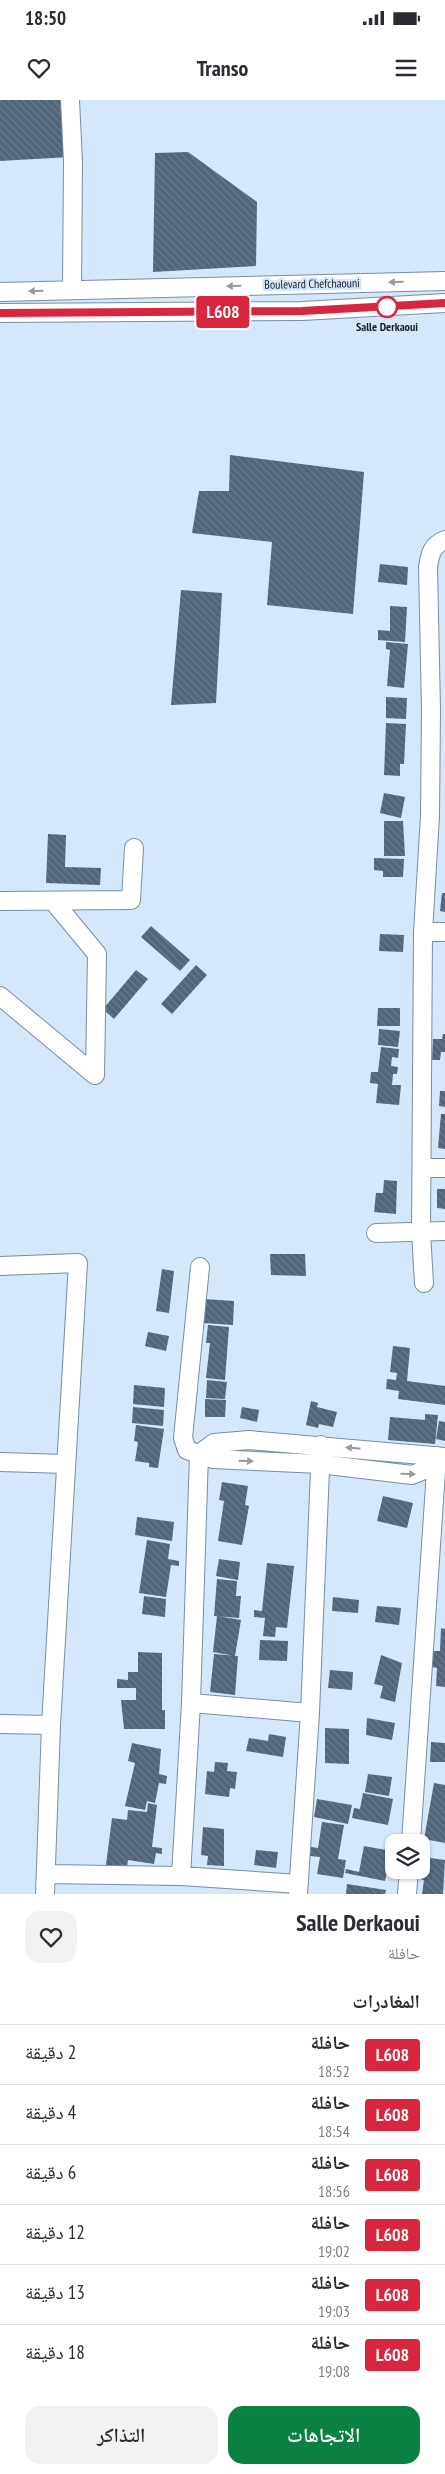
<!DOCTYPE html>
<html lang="ar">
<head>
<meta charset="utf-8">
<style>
  body { margin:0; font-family:"PT Sans Narrow","Noto Naskh Arabic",sans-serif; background:#f2f2f3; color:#2b2b33; direction:rtl; height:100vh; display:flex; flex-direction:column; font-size:19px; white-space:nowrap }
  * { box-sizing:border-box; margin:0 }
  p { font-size:16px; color:#7c7c81 }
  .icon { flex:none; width:28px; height:28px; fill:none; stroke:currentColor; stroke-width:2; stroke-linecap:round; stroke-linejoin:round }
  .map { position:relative; height:1794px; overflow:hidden; direction:ltr }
  .details { display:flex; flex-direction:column; background:#fff; flex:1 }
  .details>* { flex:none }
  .badge { padding:0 10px; border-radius:4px; font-size:18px; line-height:32px }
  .controls { position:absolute; left:385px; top:1734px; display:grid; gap:10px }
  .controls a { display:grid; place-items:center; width:45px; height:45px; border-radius:10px; background:#fff; box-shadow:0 1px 4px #0004; font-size:25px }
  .map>.badge { position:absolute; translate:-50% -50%; box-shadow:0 0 0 2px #fff }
  h2 { padding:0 25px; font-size:19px; line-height:45px }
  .round { display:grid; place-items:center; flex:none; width:52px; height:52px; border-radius:15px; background:#f2f2f3 }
  .overview { display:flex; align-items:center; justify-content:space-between; height:85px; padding:0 25px }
  h1 { font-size:24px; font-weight:600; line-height:38px }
  .cta { display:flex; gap:10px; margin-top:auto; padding:10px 25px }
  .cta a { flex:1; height:58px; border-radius:15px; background:#0b8043; color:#fff; font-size:20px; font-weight:600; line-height:58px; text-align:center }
  .cta a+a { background:#f2f2f3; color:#2b2b33 }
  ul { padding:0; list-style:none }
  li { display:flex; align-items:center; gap:15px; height:60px; padding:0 25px; border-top:1px solid #e1e1e2 }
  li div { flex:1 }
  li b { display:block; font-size:19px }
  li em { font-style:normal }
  li .badge { min-width:55px; font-weight:700; text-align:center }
  .status { display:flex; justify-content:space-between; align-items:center; height:35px; padding:0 25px; background:#fff; direction:ltr }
  .status svg { height:14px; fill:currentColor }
  header { display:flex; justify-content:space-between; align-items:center; height:65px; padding:0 25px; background:#fff; font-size:22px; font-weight:600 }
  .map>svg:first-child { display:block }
  .building { fill:url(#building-back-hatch) }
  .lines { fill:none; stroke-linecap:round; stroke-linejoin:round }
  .minor-casing { stroke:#788da4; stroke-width:20 }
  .minor { stroke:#fff; stroke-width:18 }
  .oneway { fill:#96999d }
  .line-casing { stroke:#fff; stroke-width:11 }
  .line { stroke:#d7263d; stroke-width:8 }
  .stop-dot { fill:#fff; stroke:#d7263d; stroke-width:2.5 }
  .labels { text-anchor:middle; stroke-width:5; stroke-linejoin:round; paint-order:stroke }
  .street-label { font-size:12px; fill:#151d26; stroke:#d5e7fb }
  .stop-label { font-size:12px; font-weight:bold; fill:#151d26; stroke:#d5e7fb }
</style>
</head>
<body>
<div class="status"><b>18:50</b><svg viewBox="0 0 49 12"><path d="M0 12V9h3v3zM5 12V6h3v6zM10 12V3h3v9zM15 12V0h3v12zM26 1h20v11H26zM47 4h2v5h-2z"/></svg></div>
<header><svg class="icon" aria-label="menu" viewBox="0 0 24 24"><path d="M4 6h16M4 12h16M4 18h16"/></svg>Transo<svg class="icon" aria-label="heart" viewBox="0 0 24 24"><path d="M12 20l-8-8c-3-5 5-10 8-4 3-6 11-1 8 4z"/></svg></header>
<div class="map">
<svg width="445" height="1794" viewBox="0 0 445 1794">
  <defs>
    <pattern id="building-back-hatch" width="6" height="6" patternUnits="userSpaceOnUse" patternTransform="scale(1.25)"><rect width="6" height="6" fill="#50647a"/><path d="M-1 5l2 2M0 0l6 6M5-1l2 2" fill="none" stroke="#6a7a8b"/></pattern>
  </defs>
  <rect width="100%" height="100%" fill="#d5e7fb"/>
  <path class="building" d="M 0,0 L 65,0 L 70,57 L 0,61 Z
    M 188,52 L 257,102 L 256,166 L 153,172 L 155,53 Z
    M 230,355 L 364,372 L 353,514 L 267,505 L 272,442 L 192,433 L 199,391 L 229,391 Z
    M 380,464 L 408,467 L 407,485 L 378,482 Z
    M 181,490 L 222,493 L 216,603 L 171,605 Z
    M 390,506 L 407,507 L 405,542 L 378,540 L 378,530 L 390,531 Z
    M 386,542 L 408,544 L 404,588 L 387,586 L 390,550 L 386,549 Z
    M 386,597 L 407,598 L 406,619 L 386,618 Z
    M 386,623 L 406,624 L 404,664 L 400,664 L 400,676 L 384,675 Z
    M 384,693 L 405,697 L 401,718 L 380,713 Z
    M 384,721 L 403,721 L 405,756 L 384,756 Z
    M 48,734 L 66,735 L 65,767 L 101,768 L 100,785 L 46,783 Z
    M 374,758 L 404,759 L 403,777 L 383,777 L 383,771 L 374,770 Z
    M 442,793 L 445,793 L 445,812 L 440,811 Z
    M 151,826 L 190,860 L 180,871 L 141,837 Z
    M 380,834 L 404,835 L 403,852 L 379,851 Z
    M 196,865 L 207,875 L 172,914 L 161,904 Z
    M 136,870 L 148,879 L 114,919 L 103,909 Z
    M 378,908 L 400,908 L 400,926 L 377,926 Z
    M 379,929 L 400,931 L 398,947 L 378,945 Z
    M 443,934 L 445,934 L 445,952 L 441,952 L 440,960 L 432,960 L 433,939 L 442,939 Z
    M 381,947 L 399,949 L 398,958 L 392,957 L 391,966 L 398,967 L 397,974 L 393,974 L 392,985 L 401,985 L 399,1005 L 376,1003 L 378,984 L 370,983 L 371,972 L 378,972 Z
    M 440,991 L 445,991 L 445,1007 L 439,1006 Z
    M 441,1014 L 445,1014 L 445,1049 L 438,1048 Z
    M 384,1080 L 397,1081 L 396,1114 L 374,1112 L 376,1093 L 383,1093 Z
    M 437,1089 L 445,1089 L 445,1109 L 437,1108 Z
    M 270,1154 L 305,1154 L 306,1176 L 271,1175 Z
    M 162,1169 L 174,1171 L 169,1213 L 156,1211 Z
    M 204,1199 L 234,1201 L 233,1225 L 203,1223 Z
    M 208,1225 L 229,1227 L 225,1280 L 206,1278 L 210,1243 L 206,1243 Z
    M 148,1232 L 169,1236 L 166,1251 L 145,1246 Z
    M 393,1246 L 410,1248 L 407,1281 L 445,1286 L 445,1305 L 398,1299 L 399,1291 L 386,1289 L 387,1279 L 396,1280 L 397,1273 L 390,1272 Z
    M 207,1280 L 227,1282 L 225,1299 L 206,1298 Z
    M 134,1285 L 165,1288 L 164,1307 L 133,1304 Z
    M 205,1299 L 226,1300 L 225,1317 L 205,1317 Z
    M 311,1301 L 318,1303 L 317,1307 L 337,1312 L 333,1327 L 319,1324 L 318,1328 L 306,1325 Z
    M 133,1307 L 164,1310 L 163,1326 L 132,1323 Z
    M 242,1307 L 259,1310 L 257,1322 L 240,1318 Z
    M 425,1314 L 438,1315 L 435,1344 L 388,1340 L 390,1317 L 425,1320 Z
    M 439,1321 L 445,1322 L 445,1341 L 436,1339 Z
    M 136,1325 L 164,1329 L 158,1368 L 149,1367 L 149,1363 L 135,1361 L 138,1342 L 134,1341 Z
    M 222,1382 L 248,1386 L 245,1405 L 249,1406 L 242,1445 L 218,1441 L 224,1401 L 219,1400 Z
    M 383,1396 L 413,1403 L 407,1428 L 377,1421 Z
    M 137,1417 L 174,1422 L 172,1441 L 135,1435 Z
    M 147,1440 L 170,1444 L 168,1459 L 179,1461 L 179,1466 L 171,1465 L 166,1497 L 139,1493 Z
    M 219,1459 L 240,1462 L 238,1480 L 216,1476 Z
    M 267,1463 L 294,1466 L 287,1528 L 276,1527 L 275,1537 L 263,1536 L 265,1518 L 254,1517 L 254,1510 L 262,1511 Z
    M 217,1479 L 237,1481 L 236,1496 L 241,1496 L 239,1518 L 214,1516 Z
    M 144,1496 L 166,1499 L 165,1517 L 142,1514 Z
    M 333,1497 L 359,1500 L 358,1513 L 332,1511 Z
    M 377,1506 L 401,1508 L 399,1525 L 375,1522 Z
    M 217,1516 L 241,1520 L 235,1556 L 213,1552 Z
    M 441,1528 L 445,1529 L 445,1587 L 436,1586 L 437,1568 L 431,1567 L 433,1551 L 440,1551 Z
    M 260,1540 L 288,1541 L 287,1561 L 259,1560 Z
    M 138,1552 L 162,1553 L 162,1610 L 165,1610 L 165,1629 L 124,1629 L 121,1600 L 136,1600 L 136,1588 L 117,1588 L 117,1579 L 128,1580 L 128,1572 L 138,1572 Z
    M 214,1554 L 238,1556 L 235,1595 L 210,1592 Z
    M 381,1555 L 402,1563 L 395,1602 L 380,1598 L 383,1586 L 374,1584 Z
    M 330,1570 L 353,1572 L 352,1590 L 328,1588 Z
    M 367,1618 L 395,1623 L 392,1640 L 366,1635 Z
    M 325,1628 L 349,1629 L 349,1664 L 325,1663 Z
    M 269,1634 L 286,1637 L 283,1657 L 246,1651 L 249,1638 L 268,1641 Z
    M 431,1642 L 445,1643 L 445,1662 L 430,1662 Z
    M 132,1643 L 161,1649 L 159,1674 L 167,1676 L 166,1684 L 159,1683 L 155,1703 L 147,1701 L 145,1710 L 125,1706 L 135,1663 L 128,1661 Z
    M 215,1662 L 228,1663 L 227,1671 L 237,1672 L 235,1689 L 230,1688 L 229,1697 L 205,1694 L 207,1671 L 214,1672 Z
    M 368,1674 L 392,1677 L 389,1696 L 365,1692 Z
    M 434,1683 L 445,1685 L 445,1743 L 424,1739 Z
    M 363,1693 L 393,1699 L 388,1725 L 352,1718 L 354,1708 L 360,1709 Z
    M 317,1699 L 352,1705 L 348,1724 L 314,1717 Z
    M 148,1703 L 157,1705 L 152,1747 L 162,1748 L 162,1754 L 156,1753 L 154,1764 L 128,1760 L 127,1768 L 106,1765 L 112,1718 L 127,1720 L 128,1710 L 147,1712 Z
    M 322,1722 L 344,1725 L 338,1759 L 346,1760 L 343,1778 L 317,1774 L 320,1757 L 310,1756 L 311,1747 L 318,1748 Z
    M 203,1727 L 224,1729 L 224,1766 L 207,1765 L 208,1756 L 201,1755 Z
    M 364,1746 L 391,1751 L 385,1781 L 345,1773 L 346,1769 L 359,1772 Z
    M 256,1750 L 278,1752 L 276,1768 L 254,1765 Z
    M 423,1757 L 445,1760 L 443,1794 L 422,1794 L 424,1780 L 420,1779 Z
    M 347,1784 L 386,1790 L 385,1794 L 346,1794 Z"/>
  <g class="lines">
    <g class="minor-casing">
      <path id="minor" d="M 70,0 L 73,61 L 72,190
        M 0,192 L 445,181
        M 0,213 L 302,211 L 445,203
        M 0,801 L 131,800 L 134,748
        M 423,832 L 445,832
        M 0,896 L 95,975 L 97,854 L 53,801
        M 422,1068 L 445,1068
        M 376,1133 L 445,1131
        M 0,1166 L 78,1163 L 51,1625 L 45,1794
        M 200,1167 L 183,1338 L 187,1350 L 213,1359 L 320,1364 L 412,1375 L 427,1369 L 437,1356
        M 424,1183 L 421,1132 L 423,832 L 430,716 L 431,610 L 428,467 C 430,454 432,445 445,440
        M 199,1354 L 214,1343 L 249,1340 L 445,1357
        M 0,1362 L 66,1364
        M 191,1603 L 310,1613
        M 0,1624 L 51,1625
        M 411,1742 L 437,1356
        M 46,1774 L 181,1776 L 299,1784
        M 181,1776 L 191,1603 L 199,1354
        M 298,1794 L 310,1613 L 321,1345
        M 407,1794 L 409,1770"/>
    </g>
    <use href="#minor" class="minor"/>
  </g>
  <defs><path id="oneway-solid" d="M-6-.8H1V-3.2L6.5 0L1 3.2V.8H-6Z" transform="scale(1.25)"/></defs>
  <g class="oneway">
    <use href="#oneway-solid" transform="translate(396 182) rotate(179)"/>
    <use href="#oneway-solid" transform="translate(234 186) rotate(179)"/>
    <use href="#oneway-solid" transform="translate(36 191) rotate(178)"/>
    <use href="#oneway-solid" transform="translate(353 1348) rotate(-174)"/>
    <use href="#oneway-solid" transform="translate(246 1361) rotate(2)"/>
    <use href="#oneway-solid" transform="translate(408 1374) rotate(2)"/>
  </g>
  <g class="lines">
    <g class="line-casing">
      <path id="line" d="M 0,213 L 302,211 L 445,203"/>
    </g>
    <use href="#line" class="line"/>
  </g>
  <circle class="stop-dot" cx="387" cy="207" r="10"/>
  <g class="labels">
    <g class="street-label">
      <text transform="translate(312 184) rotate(-1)" y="4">Boulevard Chefchaouni</text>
    </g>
    <g class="stop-label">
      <text x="387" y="231">Salle Derkaoui</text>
    </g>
  </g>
</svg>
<div class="controls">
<a><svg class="icon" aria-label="layers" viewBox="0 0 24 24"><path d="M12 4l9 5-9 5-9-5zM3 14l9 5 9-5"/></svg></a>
</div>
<b class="badge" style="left:223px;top:212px;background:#d7263d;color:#fff">L608</b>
</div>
<section class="details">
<div class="overview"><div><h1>Salle Derkaoui</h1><p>حافلة</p></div><a class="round"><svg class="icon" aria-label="heart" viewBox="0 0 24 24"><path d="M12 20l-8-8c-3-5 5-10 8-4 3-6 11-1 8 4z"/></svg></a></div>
<h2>المغادرات</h2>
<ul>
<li><span class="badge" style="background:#d7263d;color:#fff">L608</span><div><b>حافلة</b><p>18:52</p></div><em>2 دقيقة</em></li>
<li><span class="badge" style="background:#d7263d;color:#fff">L608</span><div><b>حافلة</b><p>18:54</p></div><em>4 دقيقة</em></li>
<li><span class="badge" style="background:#d7263d;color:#fff">L608</span><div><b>حافلة</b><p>18:56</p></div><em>6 دقيقة</em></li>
<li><span class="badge" style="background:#d7263d;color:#fff">L608</span><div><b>حافلة</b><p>19:02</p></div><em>12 دقيقة</em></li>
<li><span class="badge" style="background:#d7263d;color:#fff">L608</span><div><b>حافلة</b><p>19:03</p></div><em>13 دقيقة</em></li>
<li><span class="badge" style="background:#d7263d;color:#fff">L608</span><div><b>حافلة</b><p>19:08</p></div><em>18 دقيقة</em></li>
</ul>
<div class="cta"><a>الاتجاهات</a><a>التذاكر</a></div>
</section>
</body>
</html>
